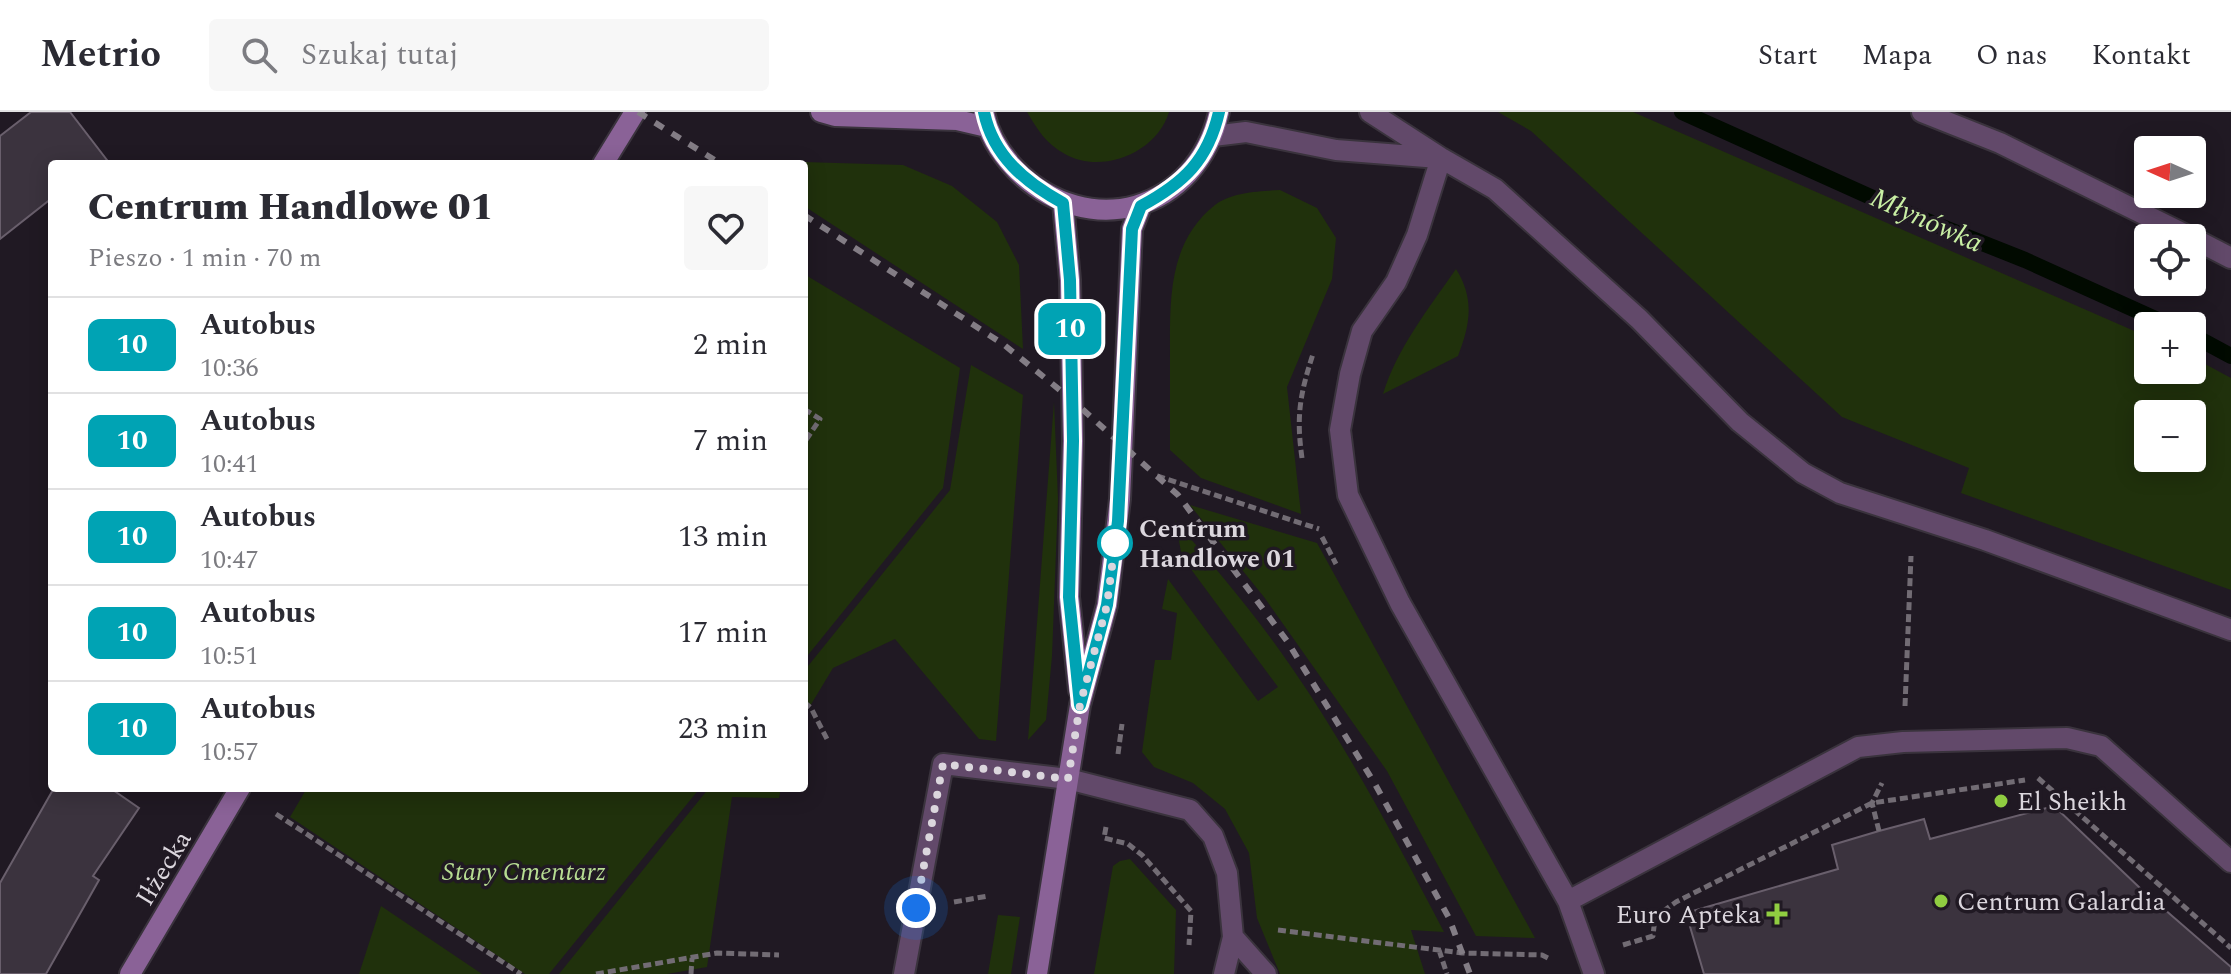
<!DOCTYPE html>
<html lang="pl">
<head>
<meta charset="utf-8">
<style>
  body { margin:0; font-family:Spectral,serif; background:#f7f7f7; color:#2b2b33; height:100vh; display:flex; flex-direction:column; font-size:30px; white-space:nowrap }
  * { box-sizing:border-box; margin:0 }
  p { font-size:26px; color:#7c7c81 }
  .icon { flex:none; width:44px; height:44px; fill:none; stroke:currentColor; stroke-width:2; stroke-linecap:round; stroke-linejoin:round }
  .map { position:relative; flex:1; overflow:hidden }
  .panel { position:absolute; left:48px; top:48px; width:760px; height:632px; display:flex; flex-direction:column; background:#fff; border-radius:8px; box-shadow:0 4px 20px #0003 }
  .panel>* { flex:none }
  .badge { padding:0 16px; border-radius:12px; font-size:28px; line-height:52px }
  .needle { width:52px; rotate:273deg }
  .tools { position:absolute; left:2134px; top:24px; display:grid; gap:16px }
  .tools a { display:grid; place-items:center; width:72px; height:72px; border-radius:8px; background:#fff; box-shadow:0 4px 20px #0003; font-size:40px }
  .you { position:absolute; width:40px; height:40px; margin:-20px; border:6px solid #fff; border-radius:50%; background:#1a73e8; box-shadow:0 0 0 12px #1a73e833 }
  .map>.badge { position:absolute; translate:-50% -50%; box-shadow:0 0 0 4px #fff }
  .round { display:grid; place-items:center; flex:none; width:84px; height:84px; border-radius:8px; background:#f7f7f7 }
  .summary { display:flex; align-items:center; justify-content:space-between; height:136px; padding:0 40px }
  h1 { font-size:38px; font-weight:800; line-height:60px }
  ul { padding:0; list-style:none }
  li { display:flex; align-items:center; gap:24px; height:96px; padding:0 40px; border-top:2px solid #e1e1e2 }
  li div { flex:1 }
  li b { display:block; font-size:30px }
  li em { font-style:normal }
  li .badge { min-width:88px; font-weight:700; text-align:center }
  header { display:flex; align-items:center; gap:48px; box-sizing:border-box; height:112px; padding:0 40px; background:#fff; border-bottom:2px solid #e1e1e2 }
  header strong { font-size:38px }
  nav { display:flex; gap:44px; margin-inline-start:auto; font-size:28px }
  .search { width:560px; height:72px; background:#f7f7f7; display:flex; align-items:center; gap:20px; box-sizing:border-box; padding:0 28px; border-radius:8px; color:#7c7c81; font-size:30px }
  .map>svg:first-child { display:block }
  .green { fill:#20310c; fill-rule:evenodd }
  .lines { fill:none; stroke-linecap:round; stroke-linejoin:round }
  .stream { stroke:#010a00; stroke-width:16 }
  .building { fill:#3b333e; stroke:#695f6c; stroke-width:2 }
  .lane-casing { stroke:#3a333d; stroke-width:24 }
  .secondary-casing { stroke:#3a333d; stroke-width:24 }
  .path { stroke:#726c74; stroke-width:5; stroke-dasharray:8 4; stroke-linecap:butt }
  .lane { stroke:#62496a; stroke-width:20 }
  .secondary { stroke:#8a6297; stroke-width:20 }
  .rail { stroke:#837d85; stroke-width:6; stroke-dasharray:10 10; stroke-linecap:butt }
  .line-casing { stroke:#fff; stroke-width:18 }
  .line { stroke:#00a3b4; stroke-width:12 }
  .walk { stroke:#dbd6dd; stroke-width:8; stroke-dasharray:0 14.4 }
  .stop-dot { fill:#fff; stroke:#00a3b4; stroke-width:4 }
  .poi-dot { fill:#90cd41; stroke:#201923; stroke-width:3 }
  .labels { text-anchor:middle; stroke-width:7; stroke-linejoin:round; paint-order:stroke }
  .stop-label { font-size:26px; font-weight:bold; fill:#dbd6dd; stroke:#201923; text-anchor:start }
  .poi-label { font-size:26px; fill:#dbd6dd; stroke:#201923; text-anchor:start }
  .street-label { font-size:26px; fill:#dbd6dd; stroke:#201923 }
  .park-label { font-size:26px; font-style:italic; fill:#b6dc92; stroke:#201923 }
  .water-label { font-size:28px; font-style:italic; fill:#c9efa4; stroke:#201923 }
</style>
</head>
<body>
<header>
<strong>Metrio</strong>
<div class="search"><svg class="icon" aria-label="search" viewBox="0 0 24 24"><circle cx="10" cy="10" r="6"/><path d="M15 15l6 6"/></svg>Szukaj tutaj</div>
<nav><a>Start</a><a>Mapa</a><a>O nas</a><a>Kontakt</a></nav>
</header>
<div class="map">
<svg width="2231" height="862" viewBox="0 0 2231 862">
  <rect width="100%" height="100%" fill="#201923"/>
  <path class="green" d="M 1027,0 L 1169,0 C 1157,41 1101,63 1065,42 C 1046,32 1037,17 1027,0 Z
    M 1498,0 L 1633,0 L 2148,225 L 2148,258 L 2192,258 L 2192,245 L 2231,266 L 2231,478 L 1961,381 L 1969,356 L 1842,305 L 1531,19 ZM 2148,302 L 2192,302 L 2192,346 L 2148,346 Z
    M 739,48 L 903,53 L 952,74 L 997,110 L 1019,153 L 1023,237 L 804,94 L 804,52 L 744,52 Z
    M 1280,78 L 1317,96 L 1336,126 L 1332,167 L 1287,275 L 1301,402 L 1201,366 L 1170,338 C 1170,307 1170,276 1170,245 C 1170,190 1167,131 1215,93 C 1231,80 1261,79 1280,78 Z
    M 1456,157 C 1475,187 1470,213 1458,244 L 1383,282 C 1397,236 1429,196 1456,157 Z
    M 804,162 L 960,256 L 943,376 L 804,548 Z
    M 971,253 L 1023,283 L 996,629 L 979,627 L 895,527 L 833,556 L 804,604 L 804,559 L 950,378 Z
    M 1054,290 L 1058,387 L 1052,544 L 1046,608 L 1028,628 Z
    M 1190,393 L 1317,431 L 1535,826 L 1476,824 L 1387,659 L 1264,485 Z
    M 1175,408 C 1215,456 1257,504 1292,556 C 1350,640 1397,730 1444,820 L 1411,818 L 1425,862 L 1280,862 L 1257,806 L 1249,741 L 1225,697 L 1193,671 L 1154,655 L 1142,640 L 1155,548 L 1171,548 L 1177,501 L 1162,497 L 1168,467 L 1258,589 L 1278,575 L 1182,445 Z
    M 307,676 L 700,676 L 549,862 L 525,862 L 290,705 Z
    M 709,676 L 781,676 L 779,686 L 732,685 L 707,855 L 667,862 L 559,862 Z
    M 1130,747 L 1176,798 L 1174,862 L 1094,862 L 1113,754 L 1120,749 Z
    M 381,794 L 482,862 L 359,862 Z
    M 998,803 L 1020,805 L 1011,862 L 988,862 Z"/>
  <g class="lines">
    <path class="stream" d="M 1682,0 L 1904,100 L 2025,148 L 2171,214
      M 2192,223 L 2231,244"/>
  </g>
  <path class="building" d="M 31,0 L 70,0 L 110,52 L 52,52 L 52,86 L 0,127 L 0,24 Z
    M 54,676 L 110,676 L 139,696 L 93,764 L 99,768 L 46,862 L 0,862 L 0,771 Z
    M 2054,694 L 2141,777 L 2231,855 L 2231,862 L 1704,862 L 1686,801 L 1838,757 L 1832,733 L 1879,719 L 1924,707 L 1930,727 Z"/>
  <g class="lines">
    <g class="lane-casing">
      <path id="lane" d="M 1370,0 L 1441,46 L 1495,77 L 1639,207 L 1740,310 L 1803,361 L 1840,381 L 1985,428 L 2231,518
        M 1922,0 L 2000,31 L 2192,126
        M 1213,24 L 1246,20 L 1336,38 L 1439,46
        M 1441,46 L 1417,123 L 1396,170 L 1362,219 L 1350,262 L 1340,318 L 1348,383 L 1400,491 L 1568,789 L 1858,635 L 1903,630 L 2067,626 L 2101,634 L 2231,750
        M 2192,126 L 2231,146
        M 1568,789 L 1594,862
        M 904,862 L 943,652 L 1068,667 L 1190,698 L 1213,724 L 1227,761 L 1233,825
        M 1224,862 L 1233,825 L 1266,862"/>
    </g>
    <g class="secondary-casing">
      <path id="secondary" d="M 821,0 L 835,4 L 957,8 L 987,15
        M 984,0 C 988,23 1000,41 1016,58 C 1088,130 1197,100 1219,0
        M 603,52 L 635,0
        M 1063,91 L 1070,168 L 1073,329 L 1069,485 L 1079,578
        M 130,862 L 240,676
        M 1037,862 L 1080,593 L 1107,493 L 1120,387 L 1132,117 L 1141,94"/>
    </g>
    <path class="path" d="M 804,297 L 820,307 L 804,331
      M 1302,346 C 1296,304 1300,282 1313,242
      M 1157,364 L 1319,417
      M 1322,425 L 1336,452
      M 804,590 L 811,596 L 828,629
      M 1905,594 L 1911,444
      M 1118,642 L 1122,612
      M 2038,666 L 2231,836
      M 276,702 L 521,862
      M 1106,715 L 1104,726 L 1128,732 L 1142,743 L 1191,799 L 1189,833
      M 1879,719 L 1872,691 L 1882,671
      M 954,790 L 988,784
      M 1278,818 L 1462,841 L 1542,843 L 1550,847
      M 1623,833 L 1653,824 L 1655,805 L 1676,790 L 1872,691 L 2025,668
      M 1439,838 L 1447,862
      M 596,862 L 717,841 L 779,843
      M 691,862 L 692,846"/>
    <use href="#lane" class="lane"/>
    <use href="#secondary" class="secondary"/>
    <path class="rail" d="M 638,0 L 721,52
      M 804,103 L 1003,232 L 1071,287 L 1178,383 L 1287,529 L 1375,672 L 1449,806 L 1470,862"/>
  </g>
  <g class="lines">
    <g class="line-casing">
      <path id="line" d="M 984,0 C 993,44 1026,71 1063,91 L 1070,168 L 1073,329 L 1069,485 L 1080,593 L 1107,493 L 1118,409 L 1132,117 L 1141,94 C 1184,71 1208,48 1219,0"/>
    </g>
    <use href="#line" class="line"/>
    <path class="walk" d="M 916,796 L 943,652 L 1068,667 L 1080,593 L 1107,493 L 1115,431"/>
  </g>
  <circle class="stop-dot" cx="1115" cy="431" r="16"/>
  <g class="poi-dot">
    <circle cx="2001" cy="689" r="8"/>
    <circle cx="1941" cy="789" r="8"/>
    <path d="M1773 790h8v8h8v8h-8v8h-8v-8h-8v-8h8z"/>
  </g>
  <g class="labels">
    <g class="stop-label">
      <text x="1139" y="425">Centrum<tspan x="1139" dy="30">Handlowe 01</tspan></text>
    </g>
    <g class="poi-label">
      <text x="2017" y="698">El Sheikh</text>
      <text x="1957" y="798">Centrum Galardia</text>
      <text x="1761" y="811" text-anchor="end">Euro Apteka</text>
    </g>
    <g class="street-label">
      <text transform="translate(163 756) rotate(-59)" y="9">Iłżecka</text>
    </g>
    <g class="park-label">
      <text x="524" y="768">Stary Cmentarz</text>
    </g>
    <g class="water-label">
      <text transform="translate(1927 107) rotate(24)" y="10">Młynówka</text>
    </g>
  </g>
</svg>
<div class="tools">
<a><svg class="needle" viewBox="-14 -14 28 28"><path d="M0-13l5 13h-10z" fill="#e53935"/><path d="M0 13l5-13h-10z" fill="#7c7c81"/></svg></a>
<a><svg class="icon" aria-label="locate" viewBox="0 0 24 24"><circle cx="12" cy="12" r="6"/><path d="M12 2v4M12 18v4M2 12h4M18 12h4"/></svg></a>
<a>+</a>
<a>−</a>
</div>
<div class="you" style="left:916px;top:796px"></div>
<b class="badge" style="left:1070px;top:217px;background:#00a3b4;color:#fff">10</b>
<section class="panel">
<div class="summary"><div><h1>Centrum Handlowe 01</h1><p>Pieszo · 1 min · 70 m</p></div><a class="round"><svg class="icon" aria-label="heart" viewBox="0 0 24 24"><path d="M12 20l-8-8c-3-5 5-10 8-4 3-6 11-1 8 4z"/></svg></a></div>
<ul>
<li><span class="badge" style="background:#00a3b4;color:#fff">10</span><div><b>Autobus</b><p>10:36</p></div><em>2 min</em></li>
<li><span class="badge" style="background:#00a3b4;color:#fff">10</span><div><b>Autobus</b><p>10:41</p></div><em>7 min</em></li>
<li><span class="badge" style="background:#00a3b4;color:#fff">10</span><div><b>Autobus</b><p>10:47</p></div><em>13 min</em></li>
<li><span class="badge" style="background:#00a3b4;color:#fff">10</span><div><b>Autobus</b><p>10:51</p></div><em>17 min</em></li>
<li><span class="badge" style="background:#00a3b4;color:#fff">10</span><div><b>Autobus</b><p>10:57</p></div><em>23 min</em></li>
</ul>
</section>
</div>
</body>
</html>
